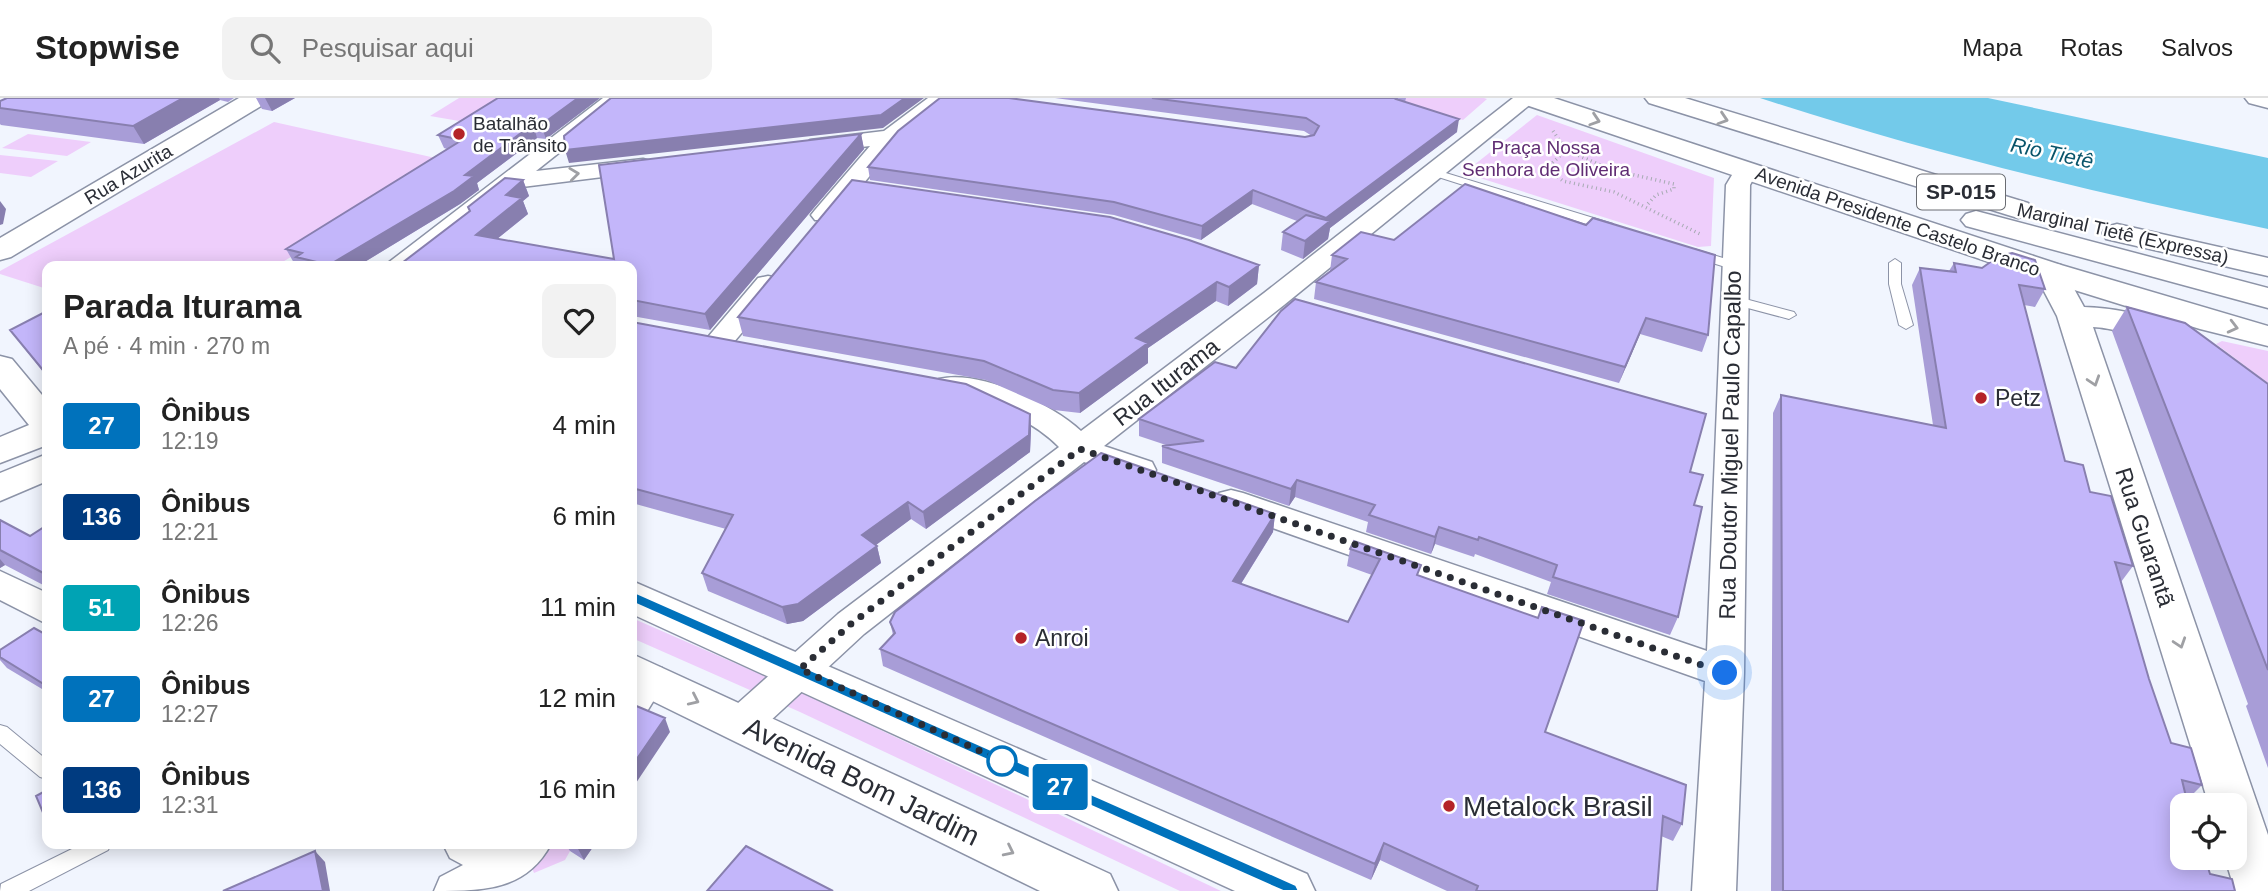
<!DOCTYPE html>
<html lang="pt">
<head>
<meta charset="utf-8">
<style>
  body { margin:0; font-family:Arial,sans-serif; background:#f2f2f2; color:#222; height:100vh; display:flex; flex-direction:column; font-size:26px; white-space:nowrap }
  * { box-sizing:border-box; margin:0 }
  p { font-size:23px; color:#767676 }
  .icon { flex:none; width:38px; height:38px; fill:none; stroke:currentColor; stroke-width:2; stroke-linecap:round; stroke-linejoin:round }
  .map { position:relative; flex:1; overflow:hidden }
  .details { position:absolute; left:42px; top:163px; width:595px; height:588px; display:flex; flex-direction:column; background:#fff; border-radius:14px; box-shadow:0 4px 18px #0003 }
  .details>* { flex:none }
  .badge { padding:0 14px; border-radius:5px; font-size:24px; line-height:46px }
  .buttons { position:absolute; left:2170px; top:695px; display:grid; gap:14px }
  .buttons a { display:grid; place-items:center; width:77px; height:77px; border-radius:14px; background:#fff; box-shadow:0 4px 18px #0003; font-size:35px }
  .you { position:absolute; width:35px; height:35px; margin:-18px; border:5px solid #fff; border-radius:50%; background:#1a73e8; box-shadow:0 0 0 10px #1a73e833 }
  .map>.badge { position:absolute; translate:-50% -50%; box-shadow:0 0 0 4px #fff }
  .round { display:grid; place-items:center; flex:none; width:74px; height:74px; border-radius:14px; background:#f2f2f2 }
  .head { display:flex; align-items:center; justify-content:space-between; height:119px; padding:0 21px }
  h1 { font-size:33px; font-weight:800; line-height:52px }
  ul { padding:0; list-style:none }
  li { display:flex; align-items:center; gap:21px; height:91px; padding:0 21px }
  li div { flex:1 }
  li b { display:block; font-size:26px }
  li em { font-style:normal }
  li .badge { min-width:77px; font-weight:700; text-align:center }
  header { display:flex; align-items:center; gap:42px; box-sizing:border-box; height:98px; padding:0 35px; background:#fff; border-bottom:2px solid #e0e0e0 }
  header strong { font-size:33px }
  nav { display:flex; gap:38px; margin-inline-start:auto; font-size:24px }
  .search { width:490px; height:63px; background:#f2f2f2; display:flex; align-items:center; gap:18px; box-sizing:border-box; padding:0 24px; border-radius:14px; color:#767676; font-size:26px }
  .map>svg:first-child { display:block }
  .green { fill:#eecefb }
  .water { fill:#73caea }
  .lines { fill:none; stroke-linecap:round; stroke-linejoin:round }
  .lane-casing { stroke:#8c93a7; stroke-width:2 }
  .street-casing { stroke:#8c93a7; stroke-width:3 }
  .secondary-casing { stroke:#8c93a7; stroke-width:3 }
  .highway-casing { stroke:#8c93a7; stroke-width:3 }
  .path { stroke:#a6aab2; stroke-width:3.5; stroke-dasharray:1 3.5; stroke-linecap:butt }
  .lane { fill:#fff; fill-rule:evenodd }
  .street { fill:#fff; fill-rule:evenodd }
  .secondary { fill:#fff; fill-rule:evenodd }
  .highway { fill:#fff; fill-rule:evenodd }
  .wall { fill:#a89dd7 }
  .shaded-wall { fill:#887faf }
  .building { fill:#c3b6fa; stroke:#887faf; stroke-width:2 }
  .oneway { stroke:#9fa0a4 }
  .line { fill:#0072bc; stroke:#fff; stroke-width:2 }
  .walk { stroke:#2a2d35; stroke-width:7; stroke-dasharray:0 12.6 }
  .poi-dot { fill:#b42328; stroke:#fff; stroke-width:2.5 }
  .stop-dot { fill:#fff; stroke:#0072bc; stroke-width:3.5 }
  .labels { text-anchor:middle; stroke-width:5; stroke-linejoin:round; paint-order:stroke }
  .far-poi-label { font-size:19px; fill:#2a2d35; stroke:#fff; text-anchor:start }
  .far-park-label { font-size:19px; fill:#602c73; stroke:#fff }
  .far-street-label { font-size:19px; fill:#2a2d35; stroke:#fff }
  .far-water-label { font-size:21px; font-style:italic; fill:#08546a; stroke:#fff }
  .shield { fill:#fff; stroke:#6a6c72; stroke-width:2 }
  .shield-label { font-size:21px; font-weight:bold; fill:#2a2d35 }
  .street-label { font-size:23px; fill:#2a2d35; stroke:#fff }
  .poi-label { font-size:23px; fill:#2a2d35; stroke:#fff; text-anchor:start }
  .near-street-label { font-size:28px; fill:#2a2d35; stroke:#fff }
  .near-poi-label { font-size:28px; fill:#2a2d35; stroke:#fff; text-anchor:start }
</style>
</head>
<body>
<header>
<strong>Stopwise</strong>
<div class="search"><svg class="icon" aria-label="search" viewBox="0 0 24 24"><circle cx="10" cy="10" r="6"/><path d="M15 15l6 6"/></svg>Pesquisar aqui</div>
<nav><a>Mapa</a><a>Rotas</a><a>Salvos</a></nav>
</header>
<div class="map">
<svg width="2268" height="793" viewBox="0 0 2268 793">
  <rect width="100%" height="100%" fill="#f1f5fe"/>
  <path class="green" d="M 459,0 L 510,0 L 471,25 L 430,18 Z
    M 1392,0 L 1484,0 L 1487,1 L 1463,22 Z
    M 1537,17 L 1714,80 L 1711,148 L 1698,149 L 1464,75 Z
    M 274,24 L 449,63 L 276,168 L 47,168 L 47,191 L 0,176 L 0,173 Z
    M 28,36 L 91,44 L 67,58 L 2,50 Z
    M 0,57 L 58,63 L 31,79 L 0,75 Z
    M 2222,243 L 2268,253 L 2268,285 L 2216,246 Z
    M 632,520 L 783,586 L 1221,793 L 1180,793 L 800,614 L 632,540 Z
    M 542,746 L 574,746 L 565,762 L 534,775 L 529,763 Z"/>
  <path class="water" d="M 1760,0 L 1988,0 L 2268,60 L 2268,131 C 2096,95 1927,55 1760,0 Z"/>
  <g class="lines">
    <g class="lane-casing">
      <path id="lane" d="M 1436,72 L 1613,126 L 1615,129 L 1609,133 L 1605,132 L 1432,77 L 1432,73 Z
        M 1694,151 L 1739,165 L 1741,168 L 1735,172 L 1690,158 L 1688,155 Z
        M 1895,161 L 1901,165 L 1901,186 L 1913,227 L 1906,231 L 1899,227 L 1889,186 L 1889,165 Z
        M 1734,198 L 1794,214 L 1796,217 L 1789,221 L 1729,205 L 1729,199 Z
        M 0,627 L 7,629 L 47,662 L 47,681 L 40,679 L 0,646 Z
        M 82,746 L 111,746 L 108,752 L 29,793 L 0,793 L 1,786 Z"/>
    </g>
    <g class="street-casing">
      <path id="street" d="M 603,0 L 628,0 L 536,73 L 643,61 L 651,63 L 655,68 L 651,73 L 514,90 L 414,168 L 384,168 Z
        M 928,0 L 953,0 L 898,44 L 833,122 L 815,122 L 811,117 L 815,112 L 870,48 L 818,54 L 810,52 L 806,47 L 810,42 L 884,33 Z
        M 1513,0 L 1538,0 L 1284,207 L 1104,348 L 1152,364 L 1156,372 L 1152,380 L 1140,383 L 1084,364 L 864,536 L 756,636 L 742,641 L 728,636 L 722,625 L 728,614 L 838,516 L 1059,349 C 1025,315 985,306 939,295 L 935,288 L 939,281 C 980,271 1052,306 1081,333 L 1264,195 Z
        M 1746,65 L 1754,67 L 1758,72 L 1750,87 L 1744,575 L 1736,793 L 1692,793 L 1705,583 L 1219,411 L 1214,403 L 1219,395 L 1231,392 L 1243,395 L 1707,553 L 1726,87 L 1738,67 Z
        M 768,178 L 778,180 L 782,186 L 778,192 L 728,251 L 718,254 L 708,251 L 704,245 L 708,239 L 758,180 Z
        M 0,473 L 47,495 L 47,526 L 0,502 Z
        M 648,566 L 662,570 L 667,581 L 646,615 L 632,620 L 632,574 Z
        M 443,746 L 551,746 C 526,793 482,793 434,793 L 440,779 L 463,767 L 450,760 Z"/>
    </g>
    <g class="secondary-casing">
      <path id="secondary" d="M 239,0 L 270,0 L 266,5 L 11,159 L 0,162 L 0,140 Z
        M 2050,165 L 2061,167 L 2084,209 C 2118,210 2150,219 2183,227 L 2188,234 L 2183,241 C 2155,248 2122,230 2093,229 L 2268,737 L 2268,793 L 2235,793 L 2225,760 L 2235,760 L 2235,707 L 2209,707 L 2057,218 L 2034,174 L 2039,167 Z
        M 0,258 L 12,261 L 47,303 L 47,347 L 0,365 L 0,339 L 29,327 L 0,291 Z
        M 47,356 L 47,383 L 0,403 L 0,375 Z
        M 632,483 L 1307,776 L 1315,793 L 1235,793 L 632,516 Z
        M 632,556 L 1110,776 L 1118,793 L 1040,793 L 632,593 Z"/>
    </g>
    <g class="highway-casing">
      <path id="highway" d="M 1516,0 L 1554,0 L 2061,167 L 2268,228 L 2268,248 L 2200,231 L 2039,181 L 1520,5 Z
        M 1645,0 L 1685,0 L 2028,105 L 2033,111 L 2028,117 L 2018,120 L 2008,117 L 1649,5 Z
        M 2245,0 L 2268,0 L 2268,10 L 2249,5 Z
        M 1976,113 L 2268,190 L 2268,210 L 1966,128 L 1961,122 L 1966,116 Z
        M 2117,126 L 2268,160 L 2268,178 L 2106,141 L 2102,135 L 2106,129 Z"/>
    </g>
    <path class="path" d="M 1553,33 L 1566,52 L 1547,70 L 1563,83 L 1614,94 L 1700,136
      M 1566,52 L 1612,72 L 1674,86 L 1674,91 L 1656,97 L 1646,108"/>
    <use href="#lane" class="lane"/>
    <use href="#street" class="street"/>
    <use href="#secondary" class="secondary"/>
    <use href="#highway" class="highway"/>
  </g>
  <path class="wall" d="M 7,0 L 234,0 L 228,4 L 220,2 L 144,46 L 1,27 L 0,26 L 0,3 Z
    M 256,0 L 295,0 L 272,13 L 262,11 Z
    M 600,0 L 546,41 L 537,40 L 477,85 L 479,92 L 460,106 L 358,168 L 301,168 L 294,165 L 286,151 L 447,51 L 444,50 L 438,37 Z
    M 1055,0 L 1406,0 L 1405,4 L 1457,34 L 1330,130 L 1328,141 L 1303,161 L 1281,152 L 1283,134 L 1297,123 L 1252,106 L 1201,142 L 1114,117 L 870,82 L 868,69 L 1305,39 L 1312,38 L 1304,33 Z
    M 861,36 L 864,51 L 710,232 L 632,218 L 632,168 L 398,168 L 469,113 L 468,109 L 523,82 L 529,98 L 523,103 L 528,116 L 497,141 L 614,161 Z
    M 1361,134 L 1708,237 L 1702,254 L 1640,236 L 1619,285 L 1314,201 L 1316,184 L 1330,173 L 1332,157 Z
    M 1954,165 L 2045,191 L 2035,209 L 2024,207 L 2065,363 L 2090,394 L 2133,468 L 2121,484 L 2149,581 L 2171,645 L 2202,687 L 2182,707 L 2210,776 L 2235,793 L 1771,793 L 1773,315 L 1781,297 L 1933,327 L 1912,187 L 1920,170 L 1949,173 Z
    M 1259,167 L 1257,186 L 1228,208 L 1216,203 L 1148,250 L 1148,265 L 1080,315 L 1054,312 L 986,282 L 743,238 L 738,219 Z
    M 2127,209 L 2268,286 L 2268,670 L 2246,608 L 2248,606 L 2112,233 Z
    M 47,213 L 47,279 L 10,232 Z
    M 632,224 L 1030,316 L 1031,332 L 1030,354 L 926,431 L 911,421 L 876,447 L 877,448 L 881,465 L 803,523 L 787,526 L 708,493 L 702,475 L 726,431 L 632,405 Z
    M 1236,270 L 1690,374 L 1694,407 L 1678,519 L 1670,537 L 1547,496 L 1551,484 L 1475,456 L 1474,459 L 1435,446 L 1431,456 L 1366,434 L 1368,424 L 1295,399 L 1289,408 L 1162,365 L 1162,348 L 1166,347 L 1139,338 L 1139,321 Z
    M 1275,416 L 1273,434 L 1241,486 L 1348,524 L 1372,477 L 1347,468 L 1350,451 L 1354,443 L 1419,478 L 1545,634 L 1682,726 L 1673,743 L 1661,738 L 1657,793 L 1447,793 L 1380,762 L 1371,782 L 883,568 L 880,551 L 893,537 L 890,524 Z
    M 0,422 L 30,438 L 47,427 L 47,489 L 5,467 L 0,470 Z
    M 47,537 L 47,594 L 7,570 L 0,562 L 0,552 Z
    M 565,746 L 595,746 L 584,762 L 570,753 Z"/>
  <path class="shaded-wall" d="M 183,0 L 219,0 L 220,2 L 144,46 L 133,28 Z
    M 265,0 L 295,0 L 272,13 Z
    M 578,0 L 600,0 L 546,41 L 541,27 Z
    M 905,0 L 924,0 L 883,30 L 569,65 L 565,52 Z
    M 1459,21 L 1457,34 L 1330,130 L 1328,141 L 1303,161 L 1305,143 L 1326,127 L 1326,120 Z
    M 533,26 L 537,40 L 477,85 L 479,92 L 460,106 L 358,168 L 329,168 L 465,77 Z
    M 861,36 L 864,51 L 710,232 L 705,216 Z
    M 523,82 L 529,98 L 523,103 L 528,116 L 482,153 L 476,137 L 506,97 Z
    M 1253,92 L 1252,106 L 1201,142 L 1202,128 Z
    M 0,103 L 6,111 L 3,126 L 0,127 Z
    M 1259,167 L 1257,186 L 1228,208 L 1229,189 Z
    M 1217,184 L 1216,203 L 1148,250 L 1148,265 L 1080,315 L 1079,295 L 1136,240 Z
    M 1646,220 L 1640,236 L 1619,285 L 1625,269 Z
    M 1030,316 L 1031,332 L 1030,354 L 926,431 L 923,414 Z
    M 1297,382 L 1295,399 L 1289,408 L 1291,391 Z
    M 908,404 L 911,421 L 865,455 L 862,437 Z
    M 1275,416 L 1273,434 L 1232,500 L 1233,483 Z
    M 1439,429 L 1435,446 L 1431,456 L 1435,439 Z
    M 877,448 L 881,465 L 803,523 L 787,526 L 782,509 Z
    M 0,461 L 5,467 L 0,470 Z
    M 47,581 L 47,590 L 42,585 Z
    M 665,620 L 670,634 L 632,691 L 632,668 Z
    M 1384,745 L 1380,762 L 1371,782 L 1375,766 Z
    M 579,746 L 595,746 L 584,762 L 577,749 Z
    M 315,753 L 325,764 L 330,793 L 323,793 Z"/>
  <path class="building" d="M 7,0 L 183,0 L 133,28 L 0,10 L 0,3 Z
    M 498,0 L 578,0 L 541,27 L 533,26 L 465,77 L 474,78 L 454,93 L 329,167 L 296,159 L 302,155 L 286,151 L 462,42 L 438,37 Z
    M 611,0 L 905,0 L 881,17 L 565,52 L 564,38 Z
    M 940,0 L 1009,0 L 1305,39 L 1314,37 L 1319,28 L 1306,20 L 1152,0 L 1397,0 L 1396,1 L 1459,21 L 1326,120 L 1253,92 L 1202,128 L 1114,104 L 868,69 L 898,33 Z
    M 861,36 L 705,216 L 632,202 L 632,168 L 398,168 L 470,113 L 468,109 L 505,80 L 523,82 L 506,97 L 522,100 L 476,137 L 614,161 L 599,67 Z
    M 852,82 L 1110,119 L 1189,142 L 1259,167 L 1229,189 L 1217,184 L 1136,240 L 1148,245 L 1079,295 L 1053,292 L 984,263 L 738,219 Z
    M 1465,86 L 1586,127 L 1593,120 L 1715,157 L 1708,237 L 1646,220 L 1625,269 L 1316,184 L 1347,161 L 1332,157 L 1361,134 L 1394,142 Z
    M 1306,117 L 1330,123 L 1305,143 L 1283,134 Z
    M 2012,155 L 2035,162 L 2045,191 L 2019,187 L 2065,363 L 2083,367 L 2090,394 L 2111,398 L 2133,468 L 2115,464 L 2116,467 L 2149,581 L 2171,645 L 2191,650 L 2202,687 L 2182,682 L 2188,707 L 2182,707 L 2182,760 L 2205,760 L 2210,776 L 2232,781 L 2235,793 L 1783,793 L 1781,297 L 1946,330 L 1920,170 L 1956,174 L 1954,165 L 1982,170 L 1999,158 Z
    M 1295,201 L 1706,316 L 1690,374 L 1703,377 L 1694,407 L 1702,409 L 1678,519 L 1553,479 L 1557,467 L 1479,439 L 1478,442 L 1439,429 L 1435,439 L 1369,417 L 1375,407 L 1297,382 L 1291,391 L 1162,348 L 1204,343 L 1139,321 L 1215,264 L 1236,270 L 1281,213 Z
    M 2127,209 L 2185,225 L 2268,286 L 2268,572 Z
    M 47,213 L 47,277 L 10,232 Z
    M 632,224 L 966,286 L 1030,316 L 1029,337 L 923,414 L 908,404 L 862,437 L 877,448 L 798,506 L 782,509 L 702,475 L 733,417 L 632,390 Z
    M 1101,355 L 1275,416 L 1233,483 L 1348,524 L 1380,461 L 1350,451 L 1354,443 L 1421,467 L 1417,477 L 1538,520 L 1542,509 L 1584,523 L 1545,634 L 1686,687 L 1682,726 L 1663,718 L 1657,793 L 1476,793 L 1478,788 L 1384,745 L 1375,766 L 880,551 L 895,535 L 890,524 L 895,514 L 1035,403 Z
    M 0,422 L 30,438 L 47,427 L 47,477 L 0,452 Z
    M 34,530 L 47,537 L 47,581 L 42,585 L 0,559 L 0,552 Z
    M 634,607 L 665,620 L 632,668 L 632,610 Z
    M 47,692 L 47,724 L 36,698 Z
    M 746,748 L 833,793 L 707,793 Z
    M 315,753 L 323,793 L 223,793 Z"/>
  <defs><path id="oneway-chevron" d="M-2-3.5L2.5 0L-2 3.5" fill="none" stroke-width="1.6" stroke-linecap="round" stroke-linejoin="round" transform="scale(1.75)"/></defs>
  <g class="oneway">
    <use href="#oneway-chevron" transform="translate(1723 21) rotate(18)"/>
    <use href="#oneway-chevron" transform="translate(1595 22) rotate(18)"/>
    <use href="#oneway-chevron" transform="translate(574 76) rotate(-7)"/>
    <use href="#oneway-chevron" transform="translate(2233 229) rotate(14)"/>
    <use href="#oneway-chevron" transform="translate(2094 283) rotate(72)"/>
    <use href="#oneway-chevron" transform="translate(2180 545) rotate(72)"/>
    <use href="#oneway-chevron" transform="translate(694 602) rotate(25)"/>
    <use href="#oneway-chevron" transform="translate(1009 753) rotate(26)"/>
  </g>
  <path class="line" d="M 632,493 L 1296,787 L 1299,793 L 1283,793 L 627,502 L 627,494 Z"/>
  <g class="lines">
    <path class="walk" d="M 1002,663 L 800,571 L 851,526 L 1080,351 L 1725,575"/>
  </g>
  <g class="poi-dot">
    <circle cx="459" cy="36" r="7"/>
    <circle cx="1981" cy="300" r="7"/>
    <circle cx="1021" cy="540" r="7"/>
    <circle cx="1449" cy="708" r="7"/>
  </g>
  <circle class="stop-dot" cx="1002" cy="663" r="14"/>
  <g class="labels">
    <g class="far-poi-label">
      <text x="473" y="32">Batalhão<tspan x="473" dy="22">de Trânsito</tspan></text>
    </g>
    <g class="far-park-label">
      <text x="1546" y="56">Praça Nossa<tspan x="1546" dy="22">Senhora de Oliveira</tspan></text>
    </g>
    <g class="far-street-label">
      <text transform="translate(128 76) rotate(-31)" y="7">Rua Azurita</text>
      <text transform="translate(1898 123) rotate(19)" y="7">Avenida Presidente Castelo Branco</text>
      <text transform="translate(2123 135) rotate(13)" y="7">Marginal Tietê (Expressa)</text>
    </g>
    <g class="far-water-label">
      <text transform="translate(2052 55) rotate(12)" y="7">Rio Tietê</text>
    </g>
    <rect class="shield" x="1917" y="76.5" width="88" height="35" rx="5"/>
    <g class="shield-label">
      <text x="1961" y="101">SP-015</text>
    </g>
    <g class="street-label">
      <text transform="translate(1166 284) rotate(-38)" y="8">Rua Iturama</text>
      <text transform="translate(1730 347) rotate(-89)" y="8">Rua Doutor Miguel Paulo Capalbo</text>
      <text transform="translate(2145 439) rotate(72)" y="8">Rua Guarantã</text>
    </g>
    <g class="poi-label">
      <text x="1995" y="308">Petz</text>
      <text x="1035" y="548">Anroi</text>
    </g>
    <g class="near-street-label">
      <text transform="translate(862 683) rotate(26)" y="10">Avenida Bom Jardim</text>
    </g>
    <g class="near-poi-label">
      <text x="1463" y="718">Metalock Brasil</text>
    </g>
  </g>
</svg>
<div class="buttons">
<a><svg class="icon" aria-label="locate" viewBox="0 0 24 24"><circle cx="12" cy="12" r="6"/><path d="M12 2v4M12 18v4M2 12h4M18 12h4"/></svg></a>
</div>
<div class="you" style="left:1725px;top:575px"></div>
<b class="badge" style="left:1060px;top:689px;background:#0072bc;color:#fff">27</b>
<section class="details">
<div class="head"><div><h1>Parada Iturama</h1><p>A pé · 4 min · 270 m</p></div><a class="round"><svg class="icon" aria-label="heart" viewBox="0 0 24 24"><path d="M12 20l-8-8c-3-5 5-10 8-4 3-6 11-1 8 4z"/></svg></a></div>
<ul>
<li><span class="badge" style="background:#0072bc;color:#fff">27</span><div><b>Ônibus</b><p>12:19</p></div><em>4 min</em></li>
<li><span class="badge" style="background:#003b80;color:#fff">136</span><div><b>Ônibus</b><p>12:21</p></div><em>6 min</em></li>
<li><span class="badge" style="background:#00a3b4;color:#fff">51</span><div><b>Ônibus</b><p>12:26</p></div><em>11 min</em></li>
<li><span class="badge" style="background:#0072bc;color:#fff">27</span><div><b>Ônibus</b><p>12:27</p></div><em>12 min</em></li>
<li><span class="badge" style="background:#003b80;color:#fff">136</span><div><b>Ônibus</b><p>12:31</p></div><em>16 min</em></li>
</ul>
</section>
</div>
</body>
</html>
